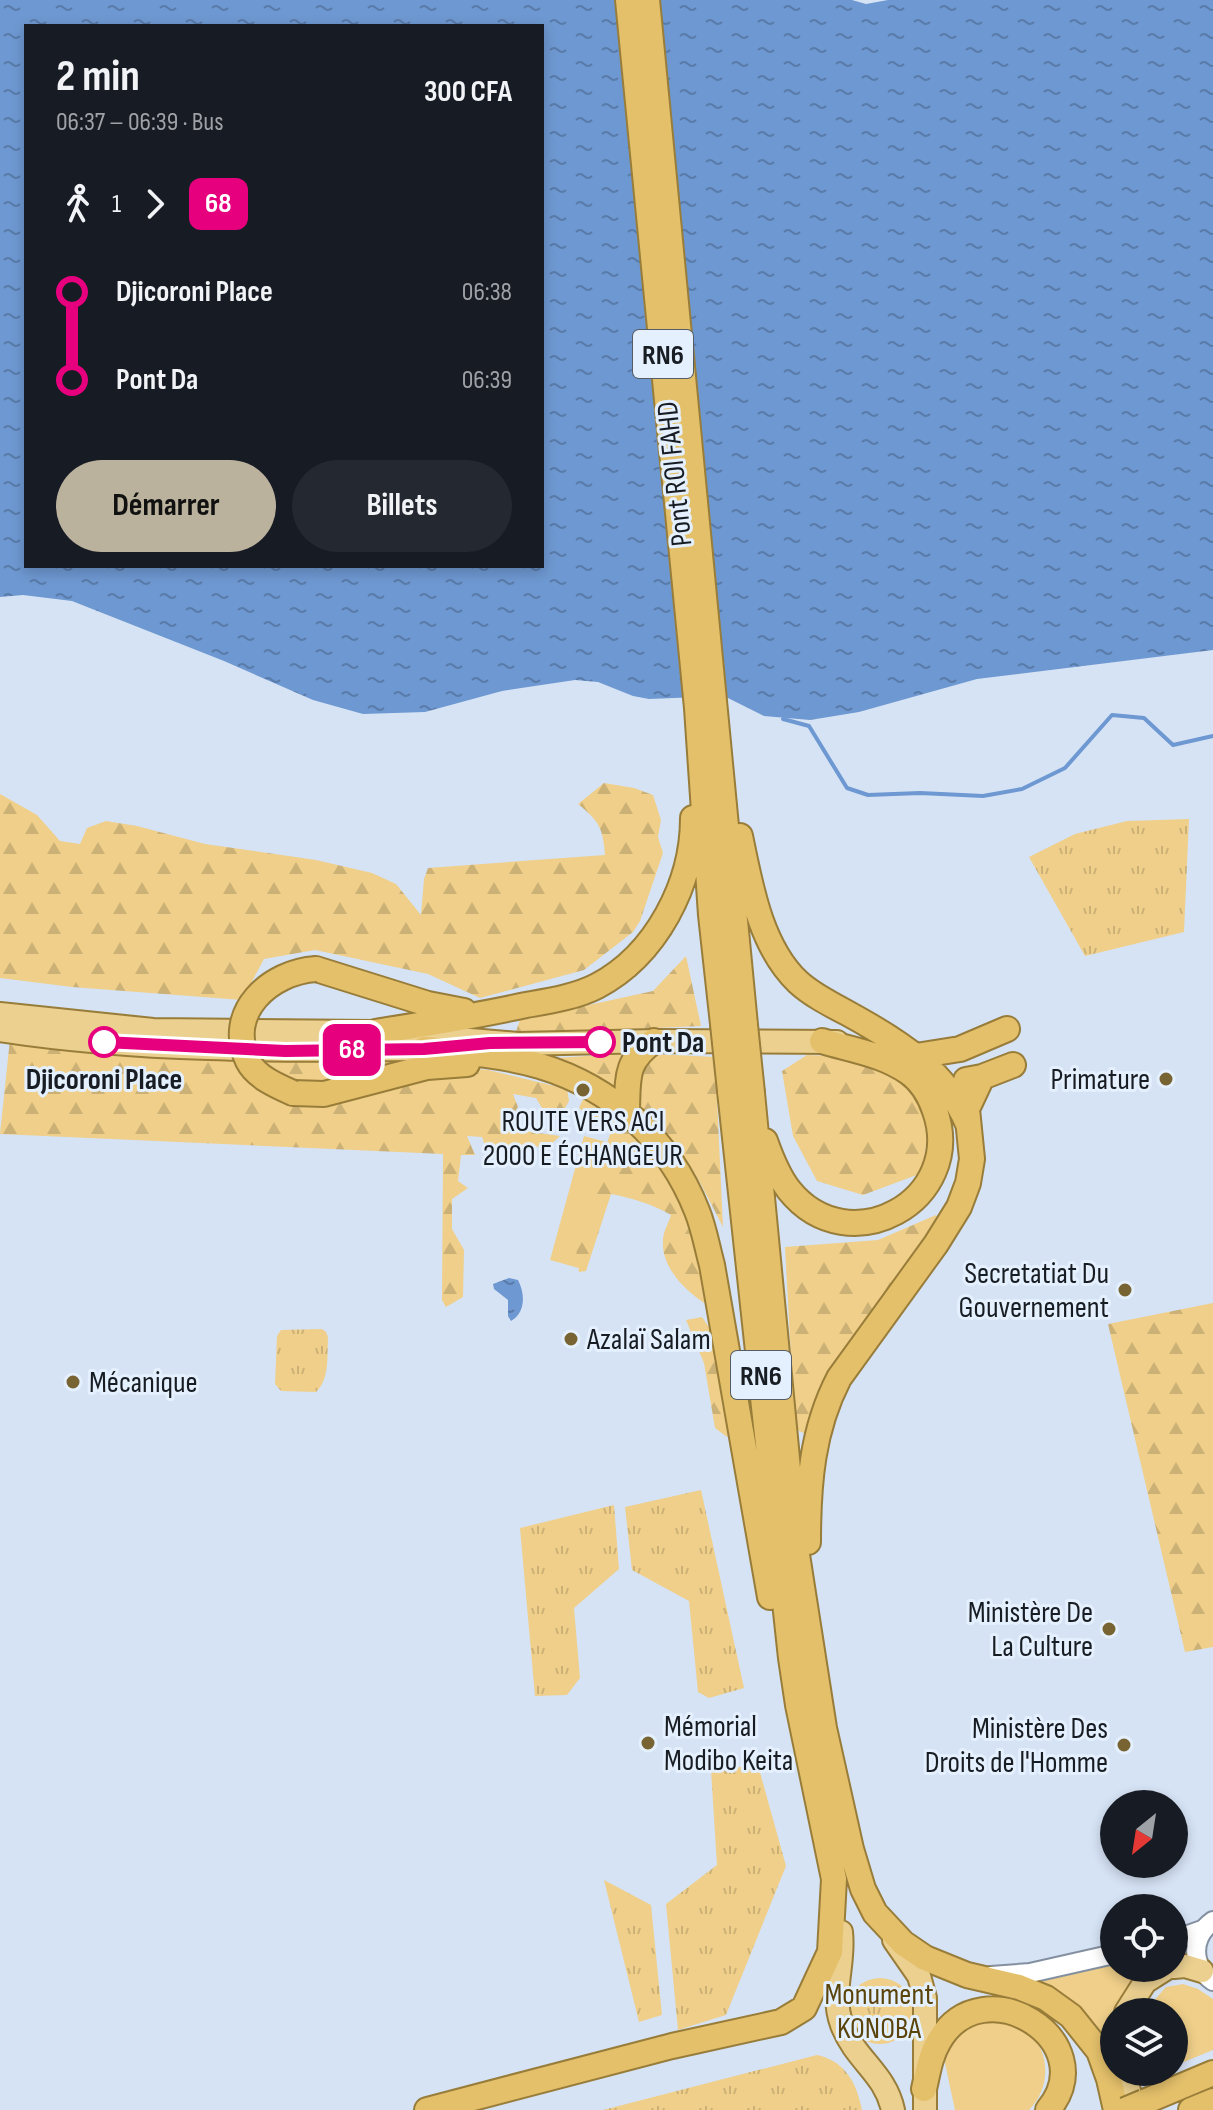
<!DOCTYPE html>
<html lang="fr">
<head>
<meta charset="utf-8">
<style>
  body { margin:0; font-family:"Sofia Sans Condensed",sans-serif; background:#242831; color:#f1f3f6; height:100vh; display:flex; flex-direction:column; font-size:30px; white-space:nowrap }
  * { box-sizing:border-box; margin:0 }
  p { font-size:26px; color:#9ea1a6 }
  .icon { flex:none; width:44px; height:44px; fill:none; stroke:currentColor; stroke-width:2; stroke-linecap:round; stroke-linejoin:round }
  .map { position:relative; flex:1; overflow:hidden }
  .sheet { position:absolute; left:24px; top:24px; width:520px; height:544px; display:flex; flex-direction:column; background:#171b24; border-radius:0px; box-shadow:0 4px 12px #0003 }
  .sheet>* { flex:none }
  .badge { padding:0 16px; border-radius:12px; font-size:28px; line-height:52px }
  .needle { width:52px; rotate:210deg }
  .tools { position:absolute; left:1100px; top:1790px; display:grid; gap:16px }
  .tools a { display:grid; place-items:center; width:88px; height:88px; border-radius:50%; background:#171b24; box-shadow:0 4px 12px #0003; font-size:40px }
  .map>.badge { position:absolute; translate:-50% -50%; box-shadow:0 0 0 4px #fff }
  .legs { display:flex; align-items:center; gap:12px; height:88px; padding:0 32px; font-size:26px }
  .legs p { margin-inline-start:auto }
  .summary { display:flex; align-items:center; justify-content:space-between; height:136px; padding:0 32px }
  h1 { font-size:44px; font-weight:700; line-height:60px }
  .button { display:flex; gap:16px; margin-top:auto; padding:16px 32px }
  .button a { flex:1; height:92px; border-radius:48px; background:#bbb29e; color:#111; font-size:32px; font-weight:700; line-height:92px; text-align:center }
  .button a+a { background:#242831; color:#f1f3f6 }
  ul { padding:0 32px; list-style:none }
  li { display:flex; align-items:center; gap:28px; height:88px; font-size:30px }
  li i { display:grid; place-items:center; width:12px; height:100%; margin:0 10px; background:currentColor }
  li i::after { content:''; width:20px; height:20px; margin:-10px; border:6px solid; border-radius:50%; background:#171b24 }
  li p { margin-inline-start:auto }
  li:first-child i { background:linear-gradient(#0000 50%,currentColor 0) }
  li:last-child i { background:linear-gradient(currentColor 50%,#0000 0) }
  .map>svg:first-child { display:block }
  .grass { fill:#efcf89 }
  .forest { fill:url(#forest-firs) }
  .park { fill:url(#park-tufts) }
  .water { fill:url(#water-ripples); fill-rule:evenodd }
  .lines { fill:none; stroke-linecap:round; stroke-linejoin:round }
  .stream { stroke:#6e98d1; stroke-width:4 }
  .tertiary-casing { stroke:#8490a0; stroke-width:22 }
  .primary-casing { stroke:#987d3a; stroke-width:26 }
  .trunk-casing { stroke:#987d3a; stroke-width:28 }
  .tertiary { stroke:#fff; stroke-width:18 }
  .primary { stroke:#ebd090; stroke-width:22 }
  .trunk { stroke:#e4c06b; stroke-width:24 }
  .trunk-bridge-casing { stroke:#987d3a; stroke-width:28; stroke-linecap:butt }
  .trunk-bridge { stroke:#e4c06b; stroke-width:24 }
  .line-1-casing { stroke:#fff; stroke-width:18 }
  .line-1 { stroke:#e6007e; stroke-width:12 }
  .stop-1-dot { fill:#fff; stroke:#e6007e; stroke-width:4 }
  .poi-dot { fill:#786332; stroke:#e5f0fe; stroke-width:3 }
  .labels { text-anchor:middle; stroke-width:6; stroke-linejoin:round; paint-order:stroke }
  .shield { fill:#e5f0fe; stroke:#565c65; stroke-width:2 }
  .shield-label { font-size:28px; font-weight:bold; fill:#181d23 }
  .street-label { font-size:30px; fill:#181d23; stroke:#e5f0fe }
  .stop-label { font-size:30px; font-weight:bold; fill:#181d23; stroke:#e5f0fe; text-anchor:start }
  .poi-label { font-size:30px; fill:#181d23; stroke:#e5f0fe; text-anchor:end }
  .park-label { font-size:30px; fill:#5a440b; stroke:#e5f0fe }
</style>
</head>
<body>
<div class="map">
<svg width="1213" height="2110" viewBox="0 0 1213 2110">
  <defs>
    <pattern id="forest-firs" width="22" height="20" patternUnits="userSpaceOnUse" patternTransform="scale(2)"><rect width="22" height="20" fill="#efcf89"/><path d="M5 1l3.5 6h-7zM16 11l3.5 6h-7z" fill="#ccb176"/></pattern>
    <pattern id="park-tufts" width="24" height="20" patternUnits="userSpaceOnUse" patternTransform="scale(2)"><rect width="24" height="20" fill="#efcf89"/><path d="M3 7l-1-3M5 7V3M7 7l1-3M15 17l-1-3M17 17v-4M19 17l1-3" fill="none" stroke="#ccb176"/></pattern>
    <pattern id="water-ripples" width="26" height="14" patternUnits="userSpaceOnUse" patternTransform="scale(2)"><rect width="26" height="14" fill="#6e98d1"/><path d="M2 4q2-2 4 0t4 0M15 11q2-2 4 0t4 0" fill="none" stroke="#597ba9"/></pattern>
  </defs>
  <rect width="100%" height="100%" fill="#d6e3f5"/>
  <path class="grass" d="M 584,1136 L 617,1145 L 582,1269 L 550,1260 Z
    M 1114,1963 L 1114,1968 L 1151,1968 L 1117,2012 L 1114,2012 L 1111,2040 L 1114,2066 L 1030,1982 Z
    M 1183,1984 L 1198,1989 L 1213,1999 L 1213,2050 L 1174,2066 L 1174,2012 L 1144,2012 L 1166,1987 Z
    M 989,2019 C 999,2021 1012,2022 1020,2026 C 1051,2045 1053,2086 1029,2110 L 955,2110 L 943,2054 L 960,2029 Z"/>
  <path class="forest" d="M 604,783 L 634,788 L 653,795 L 661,820 L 658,837 L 663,853 L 640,921 L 633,932 L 584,970 L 480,998 L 428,974 L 315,950 L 264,959 L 242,1000 L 72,987 L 0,978 L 0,794 L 37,815 L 60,841 L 80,844 L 87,828 L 106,821 L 137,826 L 205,844 L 316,860 L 372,873 L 396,884 L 421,915 L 424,879 L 428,868 L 605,855 C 603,828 599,821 578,804 Z
    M 686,956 L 701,1026 L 515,1034 L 520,1020 L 653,991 Z
    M 10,1039 L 360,1059 L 488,1070 L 567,1089 L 569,1101 L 559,1118 L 545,1113 L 536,1098 L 513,1094 L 518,1107 L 509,1121 L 518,1130 L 560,1136 L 548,1147 L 503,1145 L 488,1154 L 482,1137 L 467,1136 L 475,1155 L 461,1155 L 458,1181 L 468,1188 L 452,1199 L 452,1229 L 464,1250 L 463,1297 L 446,1307 L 442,1300 L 443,1154 L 0,1134 Z
    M 634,1053 L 715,1057 L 723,1227 C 708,1198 694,1167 672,1142 C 641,1108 595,1082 555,1058 Z
    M 807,1055 L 855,1057 L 891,1068 L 916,1098 L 929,1125 L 922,1173 L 863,1195 L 817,1181 L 793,1136 L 782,1071 Z
    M 583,1099 L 602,1106 L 653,1154 L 675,1179 L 714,1290 L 704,1303 C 684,1289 661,1267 663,1240 C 663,1232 669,1222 671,1215 C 652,1204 632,1198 611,1194 L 586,1271 L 579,1272 L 576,1249 L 589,1213 L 600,1162 L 611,1132 L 579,1108 Z
    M 936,1215 L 941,1225 L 812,1437 L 795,1429 L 785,1247 L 878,1240 Z
    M 1213,1303 L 1213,1647 L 1185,1652 L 1108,1324 Z
    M 702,1317 L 715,1336 L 732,1430 L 727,1437 L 715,1428 L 704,1363 L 686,1320 Z"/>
  <path class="park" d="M 1189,819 L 1184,932 L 1085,956 L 1029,857 L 1075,834 L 1127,821 Z
    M 322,1329 L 326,1332 L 328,1337 C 327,1355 330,1379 316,1392 L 281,1391 L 275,1384 L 277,1336 L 281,1330 Z
    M 701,1490 L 744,1688 L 709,1698 L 698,1692 L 689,1601 L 632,1570 L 625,1507 Z
    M 614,1505 L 619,1569 L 574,1608 L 580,1678 L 567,1695 L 535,1696 L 520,1528 Z
    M 758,1765 L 786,1866 L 726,2015 L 678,2030 L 666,1904 L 717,1865 L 711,1770 Z
    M 604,1880 L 651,1905 L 662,2015 L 639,2022 Z
    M847 2011a33 33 0 1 1 66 0a33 33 0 1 1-66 0Z
    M 817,2055 C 845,2061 857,2083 862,2110 L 603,2110 Z"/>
  <path class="water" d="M 0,0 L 852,0 L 866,4 L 888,0 L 1213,0 L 1213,650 L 977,679 L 859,712 L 810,720 L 764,716 L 724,696 L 649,699 L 633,696 L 598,682 L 575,680 L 502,691 L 425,712 L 363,714 L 313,700 L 224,661 L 72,601 L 23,595 L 0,597 ZM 26,26 L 542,26 L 542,566 L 26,566 Z
    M 509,1278 L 518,1280 C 525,1293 526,1313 511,1321 L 508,1316 L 508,1300 L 494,1289 L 493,1284 Z"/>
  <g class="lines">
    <path class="stream" d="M 783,719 L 809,726 L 847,788 L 868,795 L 920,793 L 983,796 L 1022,789 L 1065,768 L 1112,715 L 1144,718 L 1173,745 L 1213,736"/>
    <g class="tertiary-casing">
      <path id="tertiary" d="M 1213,1921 C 1191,1937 1190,1965 1213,1981
        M 1174,1940 L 1202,1930
        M 991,1976 L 1030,1973 L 1114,1954"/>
    </g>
    <g class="primary-casing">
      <path id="primary" d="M 0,1014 L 153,1030 L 375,1032 L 518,1044 L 654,1041 L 837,1042
        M 0,1030 C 138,1051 278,1051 418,1049
        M 841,1932 C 845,1964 830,1993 842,2025 C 856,2061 885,2073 893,2110
        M 894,1940 L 919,1976 L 925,1998 L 925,2110
        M 1174,1967 L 1185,1966 L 1202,1971
        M 1126,2012 L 1145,1982 L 1167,1968
        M 1125,2072 L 1133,2110"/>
    </g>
    <g class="trunk-casing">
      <path id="trunk" d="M 628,0 L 697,708 L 711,915 L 723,1024
        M 647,0 L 745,1025
        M 740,836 C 750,884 760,946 798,982 C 812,995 832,1005 849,1014 C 898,1041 945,1070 968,1124
        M 316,969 L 428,1004 L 464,1011
        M 375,1032 C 426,1024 476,1016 526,1005 C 549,1001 576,997 597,986 C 656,955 693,884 693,818
        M 424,1049 C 463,1052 503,1055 540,1066 C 613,1088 669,1140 697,1211 C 704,1228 707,1247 712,1265 L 770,1597
        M 916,1056 L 960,1049 L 1007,1029
        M 966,1080 L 982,1077 L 1013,1065
        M 293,1093 L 324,1094 L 427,1067 L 467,1064
        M 752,1093 L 795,1542 L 824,1728 L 851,1849 L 863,1889 L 875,1913 L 903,1943 L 925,1958 L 967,1975 L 1019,1987 L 1046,1998 L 1071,2016 L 1099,2051 L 1109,2079 L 1116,2110
        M 627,1110 C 628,1078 625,1061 654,1041
        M 765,1141 C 771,1158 778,1176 789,1190 C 849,1265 966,1200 935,1111 C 930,1096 921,1081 908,1072 C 882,1054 852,1050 822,1041
        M 808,1542 C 808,1484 812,1430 839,1378 L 936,1244 L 959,1207 L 968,1183 L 972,1159 L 967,1109 L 982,1077
        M 924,2089 C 928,2072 930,2056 939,2041 C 983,1965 1105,2041 1048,2110
        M 1144,2102 L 1213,2073
        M 427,2110 L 672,2046 L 781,2022 L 804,2008 L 830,1952 L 834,1879 L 798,1705 L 791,1658 L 730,1091
        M 1191,2110 L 1213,2101"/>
    </g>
    <use href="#tertiary" class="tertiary"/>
    <use href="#primary" class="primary"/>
    <use href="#trunk" class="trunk"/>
    <g class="trunk-bridge-casing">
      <path id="trunk-bridge" d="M 723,1024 L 730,1091
        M 745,1025 L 752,1093
        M 293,1093 C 277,1086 256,1077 248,1061 C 225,1012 270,972 316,969
        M 1125,2110 L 1144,2102"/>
    </g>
    <use href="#trunk-bridge" class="trunk-bridge"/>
  </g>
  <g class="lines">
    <g class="line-1-casing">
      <path id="line-1" d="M 104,1042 L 285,1051 L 424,1049 L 490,1043 L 600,1042"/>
    </g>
    <use href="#line-1" class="line-1"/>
  </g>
  <g class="stop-1-dot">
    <circle cx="104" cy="1042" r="14"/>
    <circle cx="600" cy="1042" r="14"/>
  </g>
  <g class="poi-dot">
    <circle cx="1166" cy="1079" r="8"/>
    <circle cx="583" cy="1090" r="8"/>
    <circle cx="1125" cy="1290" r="8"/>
    <circle cx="571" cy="1339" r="8"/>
    <circle cx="73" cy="1382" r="8"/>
    <circle cx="1109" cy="1629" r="8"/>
    <circle cx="648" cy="1743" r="8"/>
    <circle cx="1124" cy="1745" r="8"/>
  </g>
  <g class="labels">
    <g class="shield">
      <rect x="633" y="330" width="60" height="48" rx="6"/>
      <rect x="731" y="1351" width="60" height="48" rx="6"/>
    </g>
    <g class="shield-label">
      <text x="663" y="364">RN6</text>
      <text x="761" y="1385">RN6</text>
    </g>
    <g class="street-label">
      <text transform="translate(674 474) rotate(-96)" y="10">Pont ROI FAHD</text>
    </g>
    <g class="stop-label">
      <text x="622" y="1052">Pont Da</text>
      <text x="104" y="1089" text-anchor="middle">Djicoroni Place</text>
    </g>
    <g class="poi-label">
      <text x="1150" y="1089">Primature</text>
      <text x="583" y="1131" text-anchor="middle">ROUTE VERS ACI<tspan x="583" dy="34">2000 E ÉCHANGEUR</tspan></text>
      <text x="1109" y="1283">Secretatiat Du<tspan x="1109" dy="34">Gouvernement</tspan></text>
      <text x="587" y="1349" text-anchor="start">Azalaï Salam</text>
      <text x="89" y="1392" text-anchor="start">Mécanique</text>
      <text x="1093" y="1622">Ministère De<tspan x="1093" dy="34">La Culture</tspan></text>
      <text x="664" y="1736" text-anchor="start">Mémorial<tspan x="664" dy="34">Modibo Keita</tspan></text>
      <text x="1108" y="1738">Ministère Des<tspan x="1108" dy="34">Droits de l'Homme</tspan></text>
    </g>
    <g class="park-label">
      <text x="879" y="2004">Monument<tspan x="879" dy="34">KONOBA</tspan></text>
    </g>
  </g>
</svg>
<div class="tools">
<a><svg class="needle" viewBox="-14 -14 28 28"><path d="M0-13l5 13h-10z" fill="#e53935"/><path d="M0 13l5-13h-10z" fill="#9ea1a6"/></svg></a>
<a><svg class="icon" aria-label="locate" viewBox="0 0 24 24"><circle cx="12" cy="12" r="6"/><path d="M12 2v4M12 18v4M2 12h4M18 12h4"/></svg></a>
<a><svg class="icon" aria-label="layers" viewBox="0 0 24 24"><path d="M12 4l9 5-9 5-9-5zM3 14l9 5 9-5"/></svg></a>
</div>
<b class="badge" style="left:352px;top:1050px;background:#e6007e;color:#fff">68</b>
<section class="sheet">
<div class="summary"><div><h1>2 min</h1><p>06:37 – 06:39 · Bus</p></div><b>300 CFA</b></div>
<div class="legs"><svg class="icon" aria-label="walk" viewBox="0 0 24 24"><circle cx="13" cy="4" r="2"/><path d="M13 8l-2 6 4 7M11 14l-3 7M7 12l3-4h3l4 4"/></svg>1<svg class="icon" aria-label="forward" viewBox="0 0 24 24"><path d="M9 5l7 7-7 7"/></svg><b class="badge" style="background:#e6007e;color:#fff">68</b></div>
<ul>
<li><i style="color:#e6007e"></i><b>Djicoroni Place</b><p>06:38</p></li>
<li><i style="color:#e6007e"></i><b>Pont Da</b><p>06:39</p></li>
</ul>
<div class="button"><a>Démarrer</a><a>Billets</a></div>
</section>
</div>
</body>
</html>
